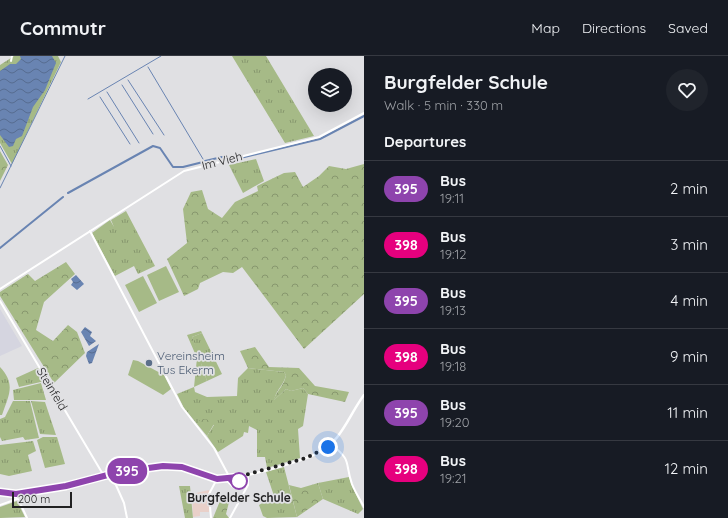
<!DOCTYPE html>
<html lang="en">
<head>
<meta charset="utf-8">
<style>
  body { margin:0; font-family:Quicksand,sans-serif; background:#20242c; color:#f1f3f6; height:100vh; display:flex; flex-direction:column; font-size:15px; white-space:nowrap }
  * { box-sizing:border-box; margin:0 }
  p { font-size:13px; color:#9ea1a6 }
  .icon { flex:none; width:22px; height:22px; fill:none; stroke:currentColor; stroke-width:2; stroke-linecap:round; stroke-linejoin:round }
  .map { position:relative; flex:1; overflow:hidden }
  .details { display:flex; flex-direction:column; background:#171b24; width:364px }
  .details>* { flex:none }
  .badge { padding:0 8px; border-radius:13px; font-size:14px; line-height:26px }
  .buttons { position:absolute; left:308px; top:12px; display:grid; gap:8px }
  .buttons a { display:grid; place-items:center; width:44px; height:44px; border-radius:50%; background:#171b24; box-shadow:0 4px 16px #0002; font-size:20px }
  .scale { position:absolute; left:12px; bottom:10px; width:60px; box-sizing:border-box; padding-left:4px; border:2px solid #212122; border-top:0; font-size:11px; line-height:14px; white-space:nowrap; color:#212122; -webkit-text-stroke:3px #e0e0e3; paint-order:stroke }
  .you { position:absolute; width:20px; height:20px; margin:-10px; border:3px solid #fff; border-radius:50%; background:#1a73e8; box-shadow:0 0 0 6px #1a73e833 }
  .map>.badge { position:absolute; translate:-50% -50%; box-shadow:0 0 0 2px #fff }
  h2 { padding:0 20px; font-size:15px; line-height:36px }
  .round { display:grid; place-items:center; flex:none; width:42px; height:42px; border-radius:21px; background:#20242c }
  .overview { display:flex; align-items:center; justify-content:space-between; height:68px; padding:0 20px }
  h1 { font-size:19px; font-weight:800; line-height:30px }
  ul { padding:0; list-style:none }
  li { display:flex; align-items:center; gap:12px; height:56px; padding:0 20px; border-top:1px solid #363941 }
  li div { flex:1 }
  li b { display:block; font-size:15px }
  li em { font-style:normal }
  li .badge { min-width:44px; font-weight:700; text-align:center }
  header { display:flex; align-items:center; gap:24px; box-sizing:border-box; height:56px; padding:0 20px; background:#171b24; border-bottom:1px solid #363941 }
  header strong { font-size:19px }
  nav { display:flex; gap:22px; margin-inline-start:auto; font-size:14px }
  main { display:flex; flex:1; min-height:0 }
  .map>svg:first-child { display:block }
  .commercial { fill:#e9d0c9 }
  .built { fill:#d5d5e0 }
  .grass { fill:url(#grass-tufts) }
  .forest { fill:url(#forest-crowns) }
  .pitch { fill:#a6ba87 }
  .water { fill:url(#water-waves) }
  .lines { fill:none; stroke-linecap:round; stroke-linejoin:round }
  .stream { stroke:#6984b2; stroke-width:1 }
  .canal { stroke:#6984b2; stroke-width:2 }
  .minor { stroke:#fff; stroke-width:2 }
  .tertiary { stroke:#fff; stroke-width:2.5 }
  .line-casing { stroke:#fff; stroke-width:9 }
  .line { stroke:#8e44ad; stroke-width:6 }
  .walk { stroke:#212122; stroke-width:4; stroke-dasharray:0 7.2 }
  .service-dot { fill:#5c6f8a; stroke:#e0e0e3; stroke-width:1.5 }
  .stop-dot { fill:#fff; stroke:#8e44ad; stroke-width:2 }
  .labels { text-anchor:middle; stroke-width:3.5; stroke-linejoin:round; paint-order:stroke }
  .street-label { font-size:12px; fill:#212122; stroke:#e0e0e3 }
  .service-label { font-size:12px; fill:#4e5e75; stroke:#e0e0e3; text-anchor:start }
  .stop-label { font-size:12px; font-weight:bold; fill:#212122; stroke:#e0e0e3 }
</style>
</head>
<body>
<header>
<strong>Commutr</strong>
<nav><a>Map</a><a>Directions</a><a>Saved</a></nav>
</header>
<main>
<div class="map">
<svg width="364" height="462" viewBox="0 0 364 462">
  <defs>
    <pattern id="grass-tufts" width="24" height="20" patternUnits="userSpaceOnUse"><rect width="24" height="20" fill="#a6ba87"/><path d="M3 7l-1-3M5 7V3M7 7l1-3M15 17l-1-3M17 17v-4M19 17l1-3" fill="none" stroke="#87976e"/></pattern>
    <pattern id="forest-crowns" width="20" height="18" patternUnits="userSpaceOnUse"><rect width="20" height="18" fill="#a6ba87"/><path d="M2 6a3 3 0 1 1 6 0M12 15a3 3 0 1 1 6 0" fill="none" stroke="#87976e"/></pattern>
    <pattern id="water-waves" width="16" height="10" patternUnits="userSpaceOnUse"><rect width="16" height="10" fill="#6984b2"/><path d="M0 5q4-4 8 0t8 0" fill="none" stroke="#566c90"/></pattern>
  </defs>
  <rect width="100%" height="100%" fill="#e0e0e3"/>
  <path class="commercial" d="M 209,434 L 209,456 L 200,456 L 200,460 L 193,461 L 192,438 Z"/>
  <path class="built" d="M 0,253 L 22,290 L 0,300 Z"/>
  <path class="grass" d="M 14,0 L 58,0 L 61,6 L 12,108 L 0,87 L 0,9 Z
    M 232,0 L 266,0 L 314,80 L 285,87 Z
    M 256,103 L 264,125 L 243,137 L 229,109 Z
    M 126,155 L 155,210 L 138,218 L 134,210 L 115,220 L 92,177 L 110,164 L 114,171 L 111,164 Z
    M 202,277 L 222,318 L 207,325 L 192,281 Z
    M 0,311 C 16,328 9,339 2,359 L 0,359 Z
    M 38,312 L 45,325 L 19,331 L 16,322 Z
    M 248,312 L 284,316 L 286,319 C 283,331 277,332 274,344 L 286,333 L 291,335 L 303,332 L 308,338 L 303,370 L 298,373 L 300,402 L 267,412 L 265,401 L 257,401 L 257,374 L 249,370 L 248,377 L 244,376 L 243,380 L 218,396 L 207,380 L 214,369 L 200,366 L 197,368 L 184,352 L 177,338 L 194,331 L 195,336 L 207,341 L 237,340 L 238,322 Z
    M 41,327 L 46,344 L 14,344 L 13,334 Z
    M 13,345 L 30,345 L 39,382 L 25,384 L 23,381 L 2,385 L 0,381 L 0,363 L 5,361 Z
    M 31,345 L 45,346 L 56,379 L 40,378 Z
    M 43,381 L 57,381 L 65,408 L 45,412 L 37,384 Z
    M 33,385 L 36,395 L 28,399 L 32,415 L 9,420 L 0,418 L 0,389 Z
    M 284,411 L 297,461 L 267,462 L 263,460 L 259,449 L 274,440 L 266,416 Z
    M 349,421 L 351,428 L 363,453 L 358,458 L 323,443 L 318,427 Z
    M 179,430 L 190,430 L 193,462 L 185,462 Z
    M 17,445 L 25,461 L 0,462 L 0,451 Z"/>
  <path class="forest" d="M 0,95 L 8,109 L 0,125 Z
    M 364,108 L 364,238 L 304,293 L 242,211 L 233,217 L 223,216 L 200,227 L 198,233 L 184,240 L 167,203 L 187,187 L 183,153 L 191,136 L 202,134 L 208,153 L 222,162 L 235,146 L 258,135 L 257,130 L 284,117 L 295,116 L 303,131 L 319,120 L 329,110 L 346,113 Z
    M 66,206 L 75,218 L 44,246 L 36,274 L 53,285 L 68,269 L 77,276 L 85,297 L 54,327 L 0,240 L 0,236 L 28,218 L 35,225 Z
    M 201,275 L 202,277 L 192,281 L 201,303 L 203,303 L 201,307 L 207,325 L 194,331 L 197,302 L 187,279 Z
    M 255,291 L 269,311 L 299,312 L 315,330 L 349,336 L 345,346 L 308,338 L 303,332 L 291,335 L 286,333 L 273,345 C 277,334 284,330 286,319 L 284,316 L 248,312 L 240,295 Z
    M 201,363 L 213,364 L 214,368 L 207,380 L 197,368 Z
    M 318,427 L 323,443 L 297,461 L 289,429 L 301,432 Z
    M 222,440 L 229,446 L 226,458 L 229,462 L 213,462 Z"/>
  <path class="pitch" d="M 166,210 L 179,236 L 159,245 L 147,219 Z
    M 143,220 L 157,247 L 139,256 L 125,229 Z
    M 133,304 L 138,305 L 164,319 L 171,333 L 163,339 L 128,319 Z"/>
  <path class="water" d="M 20,0 L 52,0 L 56,7 L 45,34 L 33,51 L 22,80 L 16,83 L 13,90 L 9,91 L 0,79 L 0,15 L 10,8 L 16,8 L 21,3 Z
    M 76,219 L 84,228 L 77,234 L 71,229 L 73,226 L 71,223 Z
    M 85,271 L 92,276 L 90,280 L 96,285 L 89,290 L 81,276 Z
    M 99,288 L 92,307 L 89,308 L 86,300 L 87,296 Z"/>
  <g class="lines">
    <path class="stream" d="M 148,11 L 203,103
      M 128,24 L 164,79
      M 122,29 L 153,78
      M 107,36 L 139,87
      M 100,41 L 130,88
      M 88,43 L 161,0
      M 0,90 L 11,110
      M 0,132 L 65,0"/>
    <path class="canal" d="M 205,105 L 222,101 L 224,102
      M 228,105 L 320,83 L 364,60
      M 68,137 L 153,90 L 160,92 L 173,111 L 183,111 L 203,106
      M 0,192 L 63,141"/>
    <path class="minor" d="M 11,5 L 12,0
      M 90,175 L 182,351 L 214,392 L 230,422
      M 0,233 L 184,115 L 319,81 L 364,57
      M 0,245 L 104,420
      M 331,388 C 353,406 344,405 352,428 C 355,436 360,443 364,451
      M 111,418 L 124,447 L 127,462
      M 16,438 L 27,462
      M 0,449 L 17,443
      M 211,462 L 209,438 L 217,423
      M 230,462 L 248,429 L 248,418"/>
    <path class="tertiary" d="M 0,436 C 14,440 28,436 42,434 C 78,428 112,417 148,412 C 159,410 170,408 181,411 C 194,414 205,421 219,423 C 236,424 301,406 318,397 C 341,386 349,359 364,339"/>
  </g>
  <g class="lines">
    <g class="line-casing">
      <path id="line" d="M 0,436 L 16,438 L 66,430 L 119,416 L 163,410 L 182,411 L 217,423 L 238,421 L 238,427 L 235,428 L 231,424"/>
    </g>
    <use href="#line" class="line"/>
    <path class="walk" d="M 239,425 L 238,421 L 306,402 L 328,391"/>
  </g>
  <circle class="service-dot" cx="149" cy="307" r="4"/>
  <circle class="stop-dot" cx="239" cy="425" r="8"/>
  <g class="labels">
    <g class="street-label">
      <text transform="translate(222 105) rotate(-14)" y="4">Im Vieh</text>
      <text transform="translate(52 333) rotate(59)" y="4">Steinfeld</text>
    </g>
    <g class="service-label">
      <text x="157" y="304">Vereinsheim<tspan x="157" dy="14">Tus Ekerm</tspan></text>
    </g>
    <g class="stop-label">
      <text x="239" y="446">Burgfelder Schule</text>
    </g>
  </g>
</svg>
<div class="buttons">
<a><svg class="icon" aria-label="layers" viewBox="0 0 24 24"><path d="M12 4l9 5-9 5-9-5zM3 14l9 5 9-5"/></svg></a>
</div>
<div class="scale">200 m</div>
<div class="you" style="left:328px;top:391px"></div>
<b class="badge" style="left:127px;top:415px;background:#8e44ad;color:#fff">395</b>
</div>
<section class="details">
<div class="overview"><div><h1>Burgfelder Schule</h1><p>Walk · 5 min · 330 m</p></div><a class="round"><svg class="icon" aria-label="heart" viewBox="0 0 24 24"><path d="M12 20l-8-8c-3-5 5-10 8-4 3-6 11-1 8 4z"/></svg></a></div>
<h2>Departures</h2>
<ul>
<li><span class="badge" style="background:#8e44ad;color:#fff">395</span><div><b>Bus</b><p>19:11</p></div><em>2 min</em></li>
<li><span class="badge" style="background:#e6007e;color:#fff">398</span><div><b>Bus</b><p>19:12</p></div><em>3 min</em></li>
<li><span class="badge" style="background:#8e44ad;color:#fff">395</span><div><b>Bus</b><p>19:13</p></div><em>4 min</em></li>
<li><span class="badge" style="background:#e6007e;color:#fff">398</span><div><b>Bus</b><p>19:18</p></div><em>9 min</em></li>
<li><span class="badge" style="background:#8e44ad;color:#fff">395</span><div><b>Bus</b><p>19:20</p></div><em>11 min</em></li>
<li><span class="badge" style="background:#e6007e;color:#fff">398</span><div><b>Bus</b><p>19:21</p></div><em>12 min</em></li>
</ul>
</section>
</main>
</body>
</html>
